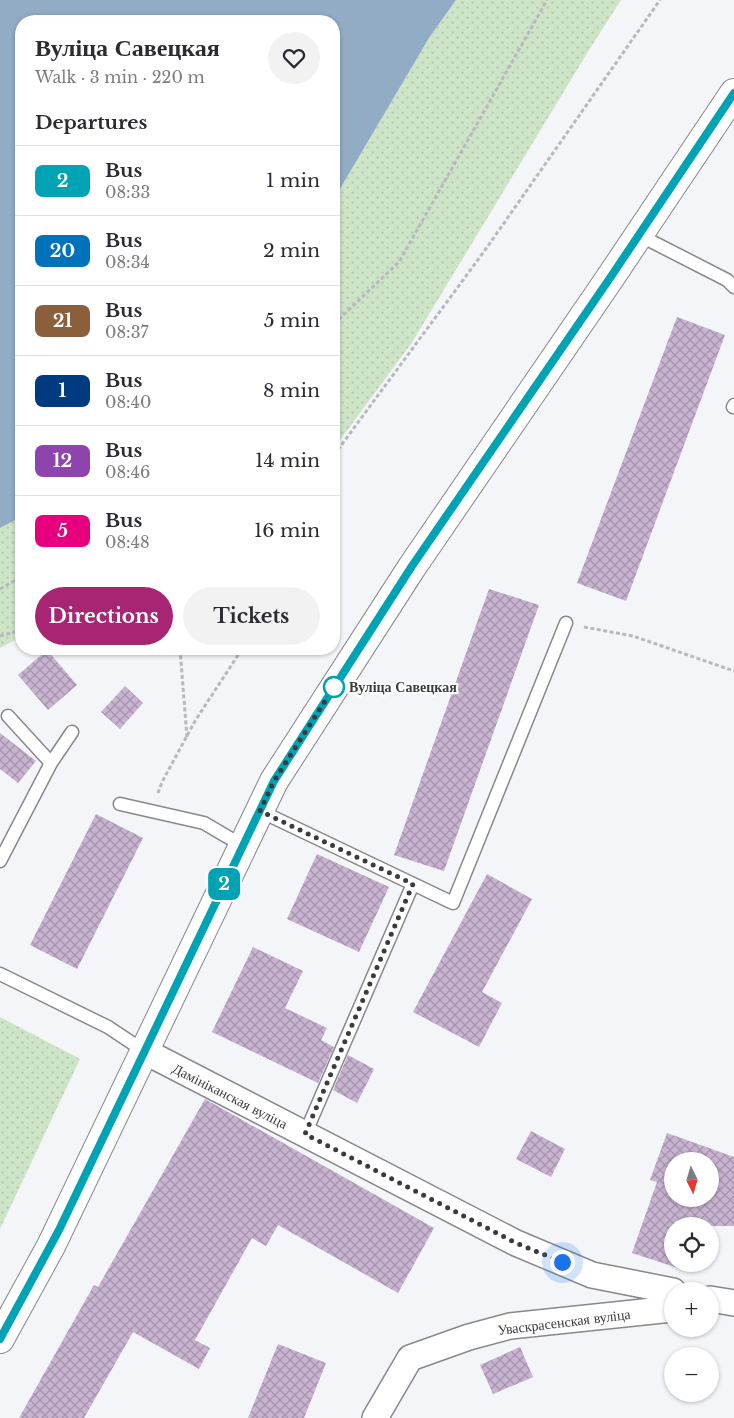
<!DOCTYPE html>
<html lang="en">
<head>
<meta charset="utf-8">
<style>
  body { margin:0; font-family:"Libre Baskerville",serif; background:#f2f2f3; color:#2b2b33; height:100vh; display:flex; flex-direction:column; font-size:19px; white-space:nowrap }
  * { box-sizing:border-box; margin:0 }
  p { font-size:16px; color:#7c7c81 }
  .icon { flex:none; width:28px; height:28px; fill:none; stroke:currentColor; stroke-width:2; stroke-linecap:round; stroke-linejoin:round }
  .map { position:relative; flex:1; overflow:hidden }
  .sheet { position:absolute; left:15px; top:15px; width:325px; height:640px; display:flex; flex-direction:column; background:#fff; border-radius:20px; box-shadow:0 1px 4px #0004 }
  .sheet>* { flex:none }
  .badge { padding:0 10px; border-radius:8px; font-size:18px; line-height:32px }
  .needle { width:32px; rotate:175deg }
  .fabs { position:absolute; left:664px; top:1152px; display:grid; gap:10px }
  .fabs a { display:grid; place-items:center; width:55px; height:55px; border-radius:50%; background:#fff; box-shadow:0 1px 4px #0004; font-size:25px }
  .you { position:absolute; width:25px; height:25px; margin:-12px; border:4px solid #fff; border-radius:50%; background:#1a73e8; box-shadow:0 0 0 8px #1a73e833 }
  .map>.badge { position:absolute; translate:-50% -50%; box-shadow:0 0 0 2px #fff }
  h2 { padding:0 20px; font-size:19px; line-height:45px }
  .round { display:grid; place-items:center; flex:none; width:52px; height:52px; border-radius:26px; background:#f2f2f3 }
  .headline { display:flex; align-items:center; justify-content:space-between; height:85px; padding:0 20px }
  h1 { font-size:24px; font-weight:700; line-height:38px }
  .button { display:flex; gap:10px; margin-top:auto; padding:10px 20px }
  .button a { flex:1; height:58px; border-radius:30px; background:#a72573; color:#fff; font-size:20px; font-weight:700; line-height:58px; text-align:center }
  .button a+a { background:#f2f2f3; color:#2b2b33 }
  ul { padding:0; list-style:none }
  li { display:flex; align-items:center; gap:15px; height:70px; padding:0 20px; border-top:1px solid #e1e1e2 }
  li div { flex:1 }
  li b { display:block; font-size:19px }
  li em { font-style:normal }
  li .badge { min-width:55px; font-weight:700; text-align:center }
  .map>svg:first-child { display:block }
  .grass { fill:url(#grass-dots) }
  .water { fill:#92acc6 }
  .building { fill:url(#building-cross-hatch); fill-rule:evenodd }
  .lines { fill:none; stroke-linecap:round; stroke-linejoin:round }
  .lane-casing { stroke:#88888c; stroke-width:15 }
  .street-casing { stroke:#88888c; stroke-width:28 }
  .primary-casing { stroke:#88888c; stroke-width:30 }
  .path { stroke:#b8b9bd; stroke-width:3; stroke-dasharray:4 2.5; stroke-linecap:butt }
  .lane { stroke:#fff; stroke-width:12 }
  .street { stroke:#fff; stroke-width:25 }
  .primary { stroke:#fff; stroke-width:28 }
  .line-casing { stroke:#fff; stroke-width:11 }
  .line { stroke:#00a3b4; stroke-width:8 }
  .walk { stroke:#3b3b3d; stroke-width:5; stroke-dasharray:0 9 }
  .stop-dot { fill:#fff; stroke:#00a3b4; stroke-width:2.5 }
  .labels { text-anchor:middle; stroke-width:4.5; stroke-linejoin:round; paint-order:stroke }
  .stop-label { font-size:14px; font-weight:bold; fill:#3b3b3d; stroke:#fff; text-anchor:start }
  .street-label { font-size:14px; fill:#3b3b3d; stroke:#fff }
</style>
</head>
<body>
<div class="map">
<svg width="734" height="1418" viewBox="0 0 734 1418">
  <defs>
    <pattern id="grass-dots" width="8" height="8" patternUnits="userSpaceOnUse" patternTransform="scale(1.25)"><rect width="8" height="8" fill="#cee4c7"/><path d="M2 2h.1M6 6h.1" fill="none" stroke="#b2c4ac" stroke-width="1.8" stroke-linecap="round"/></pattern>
    <pattern id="building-cross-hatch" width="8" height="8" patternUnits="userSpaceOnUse" patternTransform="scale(1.25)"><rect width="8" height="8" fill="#c8b3d1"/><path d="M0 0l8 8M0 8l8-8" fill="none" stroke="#a493ab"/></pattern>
  </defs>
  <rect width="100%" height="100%" fill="#f4f5f9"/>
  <path class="grass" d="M 456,0 L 621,0 L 589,50 L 411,344 L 334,448 L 334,199 L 429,38 Z
    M 21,517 L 21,637 L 0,648 L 0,528 Z
    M 0,1017 L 80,1059 L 0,1229 Z"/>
  <path class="water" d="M 0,0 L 456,0 L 429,38 L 334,199 L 334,21 L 21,21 L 21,517 L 0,528 Z"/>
  <path class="building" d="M 677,317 L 725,335 L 626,601 L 577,583 Z
    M 489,589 L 539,605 L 444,871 L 394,855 Z
    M 47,650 L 77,685 L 48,710 L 18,675 Z
    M 125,686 L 143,703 L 120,729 L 101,712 Z
    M 0,733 L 36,761 L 18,783 L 0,769 Z
    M 96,814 L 143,838 L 77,969 L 30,945 Z
    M 317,854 L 389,887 L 359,952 L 287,919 Z
    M 487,874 L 532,899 L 482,992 L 502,1003 L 479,1047 L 413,1012 Z
    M 253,947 L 303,971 L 285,1008 L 327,1028 L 321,1040 L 334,1047 L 318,1083 L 212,1032 Z
    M 348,1055 L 374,1069 L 357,1103 L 333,1090 Z
    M 205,1099 L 434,1228 L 398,1293 L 278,1225 L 266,1246 L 252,1238 L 195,1340 L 210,1348 L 199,1369 L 133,1332 L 84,1418 L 19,1418 L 94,1285 L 98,1287 Z
    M 531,1131 L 565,1149 L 551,1177 L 516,1159 Z
    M 667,1133 L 734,1157 L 734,1226 L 672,1226 L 672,1264 L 682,1264 L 681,1269 L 632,1253 L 657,1182 L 650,1180 ZM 672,1161 L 710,1161 L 710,1199 L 672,1199 Z
    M 278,1344 L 326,1363 L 304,1418 L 248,1418 Z
    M 520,1347 L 533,1377 L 493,1394 L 480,1365 Z"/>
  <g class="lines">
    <g class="lane-casing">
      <path id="lane" d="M 639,235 L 727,280 L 734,287
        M 733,407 L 734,405
        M 8,716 L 51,763
        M 120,804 L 204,823 L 243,846
        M 260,811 L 453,903 L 566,623
        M 0,861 L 51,763 L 72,732
        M 0,974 L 108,1027 L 144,1051
        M 305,1134 L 413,884"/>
    </g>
    <g class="street-casing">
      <path id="street" d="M 144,1051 L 516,1243 L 592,1275 L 673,1291
        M 710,1299 L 734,1303
        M 375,1418 L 410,1358 L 469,1337 L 510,1326 L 672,1309"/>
    </g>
    <g class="primary-casing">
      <path id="primary" d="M 0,1339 L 51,1246 L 274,781 L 412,567 L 610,278 L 734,93"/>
    </g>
    <path class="path" d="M 334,324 L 399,262 L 547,0
      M 334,455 L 483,253 L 660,0
      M 0,589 L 21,577
      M 584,627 L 633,636 L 734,671
      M 0,636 L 21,630
      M 180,649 L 187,737
      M 158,793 L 162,782 L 195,721 L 242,649"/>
    <use href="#lane" class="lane"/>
    <use href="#street" class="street"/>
    <use href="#primary" class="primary"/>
  </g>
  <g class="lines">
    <g class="line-casing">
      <path id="line" d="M 0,1339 L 59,1230 L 274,781 L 412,566 L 610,278 L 734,93"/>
    </g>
    <use href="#line" class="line"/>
    <path class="walk" d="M 334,687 L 274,781 L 260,811 L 413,884 L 305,1134 L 516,1243 L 562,1262"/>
  </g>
  <circle class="stop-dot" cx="334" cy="687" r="10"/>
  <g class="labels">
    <g class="stop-label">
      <text x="349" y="692">Вуліца Савецкая</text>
    </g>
    <g class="street-label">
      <text transform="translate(230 1096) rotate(27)" y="5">Дамініканская вуліца</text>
      <text transform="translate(564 1322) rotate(-7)" y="5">Уваскрасенская вуліца</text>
    </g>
  </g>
</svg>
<div class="fabs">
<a><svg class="needle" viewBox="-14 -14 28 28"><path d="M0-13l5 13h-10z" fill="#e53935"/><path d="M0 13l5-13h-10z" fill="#7c7c81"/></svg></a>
<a><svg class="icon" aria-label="locate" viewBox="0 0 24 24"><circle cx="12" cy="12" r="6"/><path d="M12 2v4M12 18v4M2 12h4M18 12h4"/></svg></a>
<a>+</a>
<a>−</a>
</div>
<div class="you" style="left:562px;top:1262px"></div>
<b class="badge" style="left:224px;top:884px;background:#00a3b4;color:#fff">2</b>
<section class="sheet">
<div class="headline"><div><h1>Вуліца Савецкая</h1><p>Walk · 3 min · 220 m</p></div><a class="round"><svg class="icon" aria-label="heart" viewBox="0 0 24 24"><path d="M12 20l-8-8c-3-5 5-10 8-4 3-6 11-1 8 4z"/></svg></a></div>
<h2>Departures</h2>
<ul>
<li><span class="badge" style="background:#00a3b4;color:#fff">2</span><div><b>Bus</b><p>08:33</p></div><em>1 min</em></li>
<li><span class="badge" style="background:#0072bc;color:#fff">20</span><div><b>Bus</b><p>08:34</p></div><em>2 min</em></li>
<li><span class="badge" style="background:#8b5e3c;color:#fff">21</span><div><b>Bus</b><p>08:37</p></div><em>5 min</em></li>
<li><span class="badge" style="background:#003b80;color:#fff">1</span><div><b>Bus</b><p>08:40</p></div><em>8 min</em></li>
<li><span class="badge" style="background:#8e44ad;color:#fff">12</span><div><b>Bus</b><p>08:46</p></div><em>14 min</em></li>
<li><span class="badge" style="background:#e6007e;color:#fff">5</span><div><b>Bus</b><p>08:48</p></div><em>16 min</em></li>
</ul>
<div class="button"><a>Directions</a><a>Tickets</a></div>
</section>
</div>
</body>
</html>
